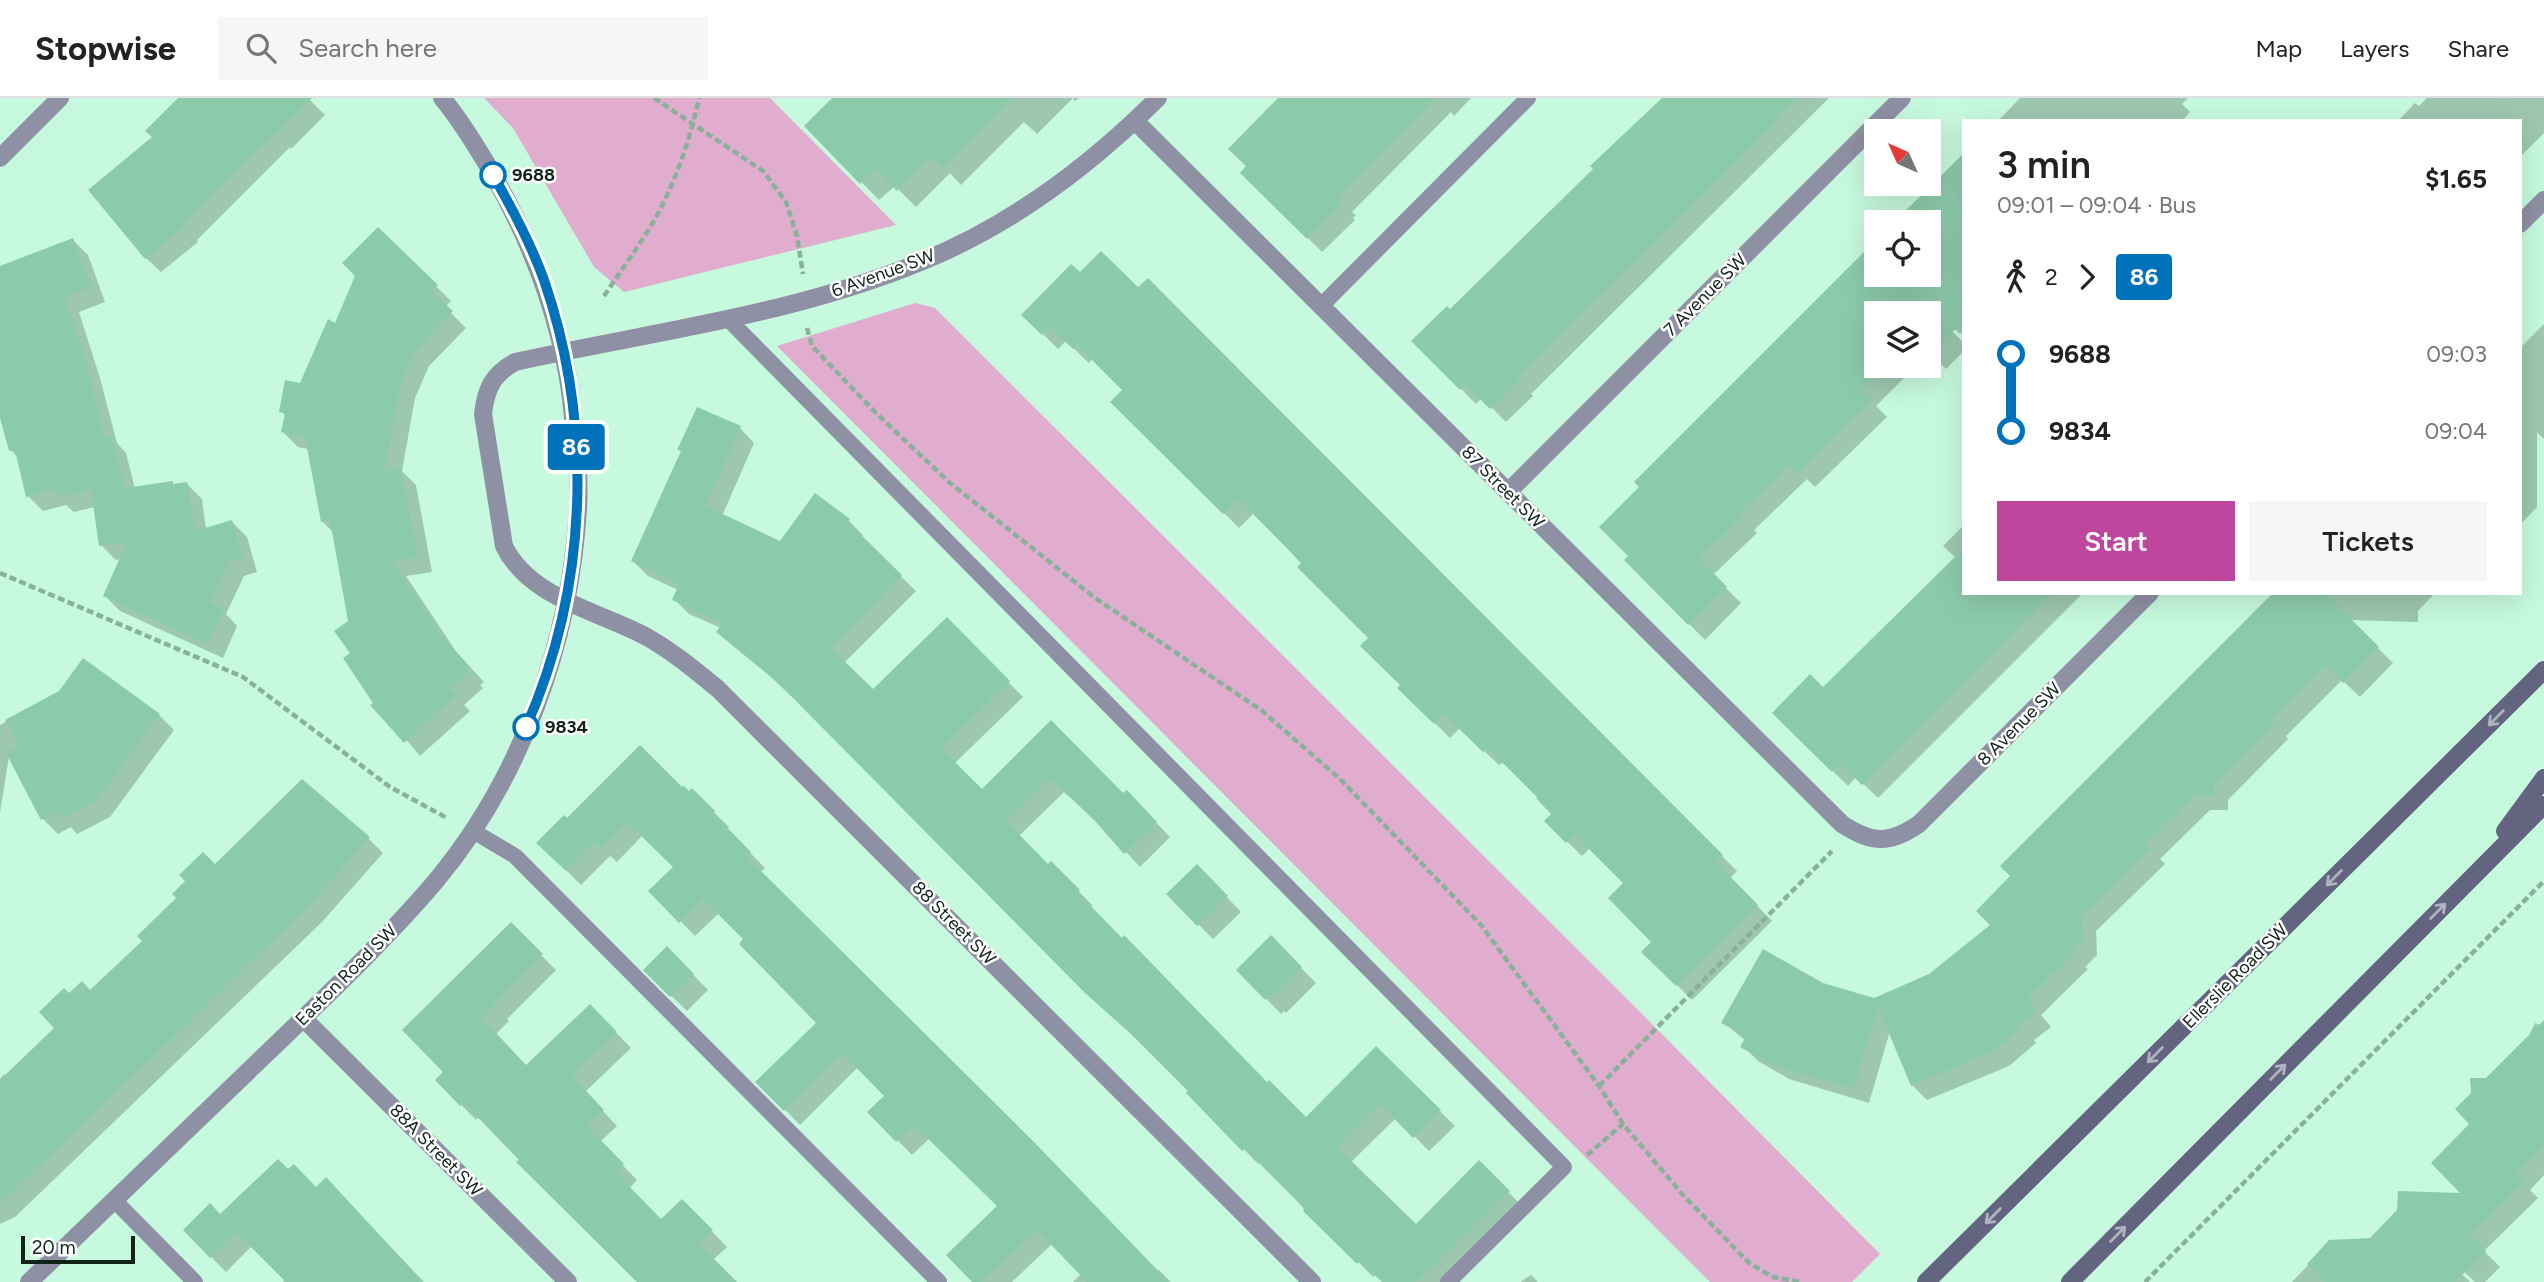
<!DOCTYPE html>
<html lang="en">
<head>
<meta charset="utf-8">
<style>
  body { margin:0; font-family:Figtree,sans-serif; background:#f6f6f6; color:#222; height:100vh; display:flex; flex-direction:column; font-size:26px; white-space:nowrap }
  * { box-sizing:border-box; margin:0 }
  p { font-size:23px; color:#767676 }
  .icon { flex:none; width:38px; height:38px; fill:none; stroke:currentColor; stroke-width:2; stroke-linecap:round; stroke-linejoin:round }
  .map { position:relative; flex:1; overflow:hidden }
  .side { position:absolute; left:1962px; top:21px; width:560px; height:476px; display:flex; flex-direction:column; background:#fff; border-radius:0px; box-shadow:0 7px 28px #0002 }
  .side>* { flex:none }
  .badge { padding:0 14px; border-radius:5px; font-size:24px; line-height:46px }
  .needle { width:46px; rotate:315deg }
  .controls { position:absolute; left:1864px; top:21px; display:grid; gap:14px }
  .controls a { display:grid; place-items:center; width:77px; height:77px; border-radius:0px; background:#fff; box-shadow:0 7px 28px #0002; font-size:35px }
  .scale { position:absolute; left:21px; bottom:18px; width:114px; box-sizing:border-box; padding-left:7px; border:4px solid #0f2319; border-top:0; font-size:19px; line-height:24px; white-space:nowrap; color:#0f2319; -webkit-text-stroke:5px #fff; paint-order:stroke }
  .map>.badge { position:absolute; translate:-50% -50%; box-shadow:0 0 0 4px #fff }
  .legs { display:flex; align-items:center; gap:10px; height:77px; padding:0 35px; font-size:23px }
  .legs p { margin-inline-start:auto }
  .summary { display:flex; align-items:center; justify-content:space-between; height:119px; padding:0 35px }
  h1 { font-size:38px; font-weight:600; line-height:52px }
  .cta { display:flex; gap:14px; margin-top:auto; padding:14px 35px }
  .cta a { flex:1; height:80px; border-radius:0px; background:#be469c; color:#fff; font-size:28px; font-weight:600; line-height:80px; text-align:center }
  .cta a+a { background:#f6f6f6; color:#222 }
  ul { padding:0 35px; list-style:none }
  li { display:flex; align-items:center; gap:24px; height:77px; font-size:26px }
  li i { display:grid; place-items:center; width:10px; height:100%; margin:0 9px; background:currentColor }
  li i::after { content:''; width:18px; height:18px; margin:-9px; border:5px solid; border-radius:50%; background:#fff }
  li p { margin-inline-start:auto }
  li:first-child i { background:linear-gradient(#0000 50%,currentColor 0) }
  li:last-child i { background:linear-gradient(currentColor 50%,#0000 0) }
  header { display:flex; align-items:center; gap:42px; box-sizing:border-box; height:98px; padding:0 35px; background:#fff; border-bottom:2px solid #e0e0e0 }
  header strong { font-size:33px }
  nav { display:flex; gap:38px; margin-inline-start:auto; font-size:24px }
  .search { width:490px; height:63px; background:#f6f6f6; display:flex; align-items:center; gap:18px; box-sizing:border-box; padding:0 24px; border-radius:0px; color:#767676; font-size:26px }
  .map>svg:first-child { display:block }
  .green { fill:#e1adce }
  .shadow { fill:#0003 }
  .building { fill:#8ccbaa }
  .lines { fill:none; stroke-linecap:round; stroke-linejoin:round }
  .path { stroke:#88b09a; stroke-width:4.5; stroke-dasharray:7 3.5; stroke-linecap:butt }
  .service { stroke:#8e90a3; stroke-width:16 }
  .minor { stroke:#8e90a3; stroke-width:18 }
  .tertiary { stroke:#8e90a3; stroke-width:18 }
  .secondary { stroke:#626480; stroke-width:18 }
  .oneway { stroke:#b0b2c0 }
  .line-1-casing { stroke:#fff; stroke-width:16 }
  .line-1 { stroke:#0072bc; stroke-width:10 }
  .stop-1-dot { fill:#fff; stroke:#0072bc; stroke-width:3.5 }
  .labels { text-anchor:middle; stroke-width:5; stroke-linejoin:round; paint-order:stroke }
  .stop-label { font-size:18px; font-weight:bold; fill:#0f2319; stroke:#fff; text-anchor:start }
  .street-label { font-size:18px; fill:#0f2319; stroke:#fff }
</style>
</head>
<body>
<header>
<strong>Stopwise</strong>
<div class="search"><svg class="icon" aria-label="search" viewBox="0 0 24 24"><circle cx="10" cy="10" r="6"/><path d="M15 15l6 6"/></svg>Search here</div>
<nav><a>Map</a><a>Layers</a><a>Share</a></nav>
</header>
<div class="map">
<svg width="2544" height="1184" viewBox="0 0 2544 1184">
  <rect width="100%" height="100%" fill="#c6f9dd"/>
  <path class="green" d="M 484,0 L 770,0 L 896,127 L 624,194 L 594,169 L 513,30 Z
    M 915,205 L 935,210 L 1642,916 L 1880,1156 L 1852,1184 L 1710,1184 L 777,248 Z"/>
  <path class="shadow" d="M 181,0 L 308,0 L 325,17 L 291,51 L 290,49 L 197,142 L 198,144 L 161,174 L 146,160 L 154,39 Z
    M 834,0 L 1079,0 L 1075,3 L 1073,0 L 1037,36 L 1024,24 L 961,87 L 950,75 L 916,109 L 895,88 L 879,102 L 806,28 Z
    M 1279,0 L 1471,0 L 1454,18 L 1451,14 L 1352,114 L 1356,117 L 1353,120 L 1355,122 L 1322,154 L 1242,75 L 1248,68 Z
    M 1664,0 L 1829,0 L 1531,296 L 1533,298 L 1506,324 L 1482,300 L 1476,306 L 1414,243 L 1450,214 L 1595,71 Z
    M 2020,0 L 2188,0 L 2182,6 L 2190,14 L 2182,23 L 1998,23 Z
    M 2427,0 L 2544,0 L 2544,35 L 2520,59 L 2520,23 L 2398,23 L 2415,5 L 2419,8 Z
    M 1964,57 L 1964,232 L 1960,236 L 1938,214 L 1936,217 L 1964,245 L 1964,253 L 1946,271 L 1928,255 L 1928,215 L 1876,215 L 1876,268 L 1916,268 L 1876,308 L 1887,319 L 1815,389 L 1807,381 L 1754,432 L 1757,435 L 1713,477 L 1741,505 L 1705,542 L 1626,462 L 1876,144 L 1876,177 L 1928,177 L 1928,124 L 1896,124 Z
    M 378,131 L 451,203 L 445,209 L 466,230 L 429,268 L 415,300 L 402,373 L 416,387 L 432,474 L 406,478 L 457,555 L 484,584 L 480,587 L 483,590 L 464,607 L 470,613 L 420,658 L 375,605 L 352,556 L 350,524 L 334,435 L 322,423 L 309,351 L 298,349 L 283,334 L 286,318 L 281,313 L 301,287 L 336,227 Z
    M 73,142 L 88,157 L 105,204 L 79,214 L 100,280 L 117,345 L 126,355 L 135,391 L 172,385 L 175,388 L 187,386 L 202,401 L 206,431 L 232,424 L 247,439 L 257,474 L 244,478 L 226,516 L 237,528 L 223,560 L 120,513 L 105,498 L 121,461 L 116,462 L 101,447 L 95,409 L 74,414 L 66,407 L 43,413 L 28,398 L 18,360 L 11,352 L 0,297 L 0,170 Z
    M 1080,177 L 1138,192 L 1304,338 L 1737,773 L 1730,780 L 1772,823 L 1692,902 L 1644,854 L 1654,844 L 1625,785 L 1590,750 L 1582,758 L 1546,723 L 1553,716 L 1507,666 L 1502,665 L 1499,667 L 1460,630 L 1450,640 L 1399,590 L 1402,587 L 1371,540 L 1254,415 L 1239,430 L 1113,304 L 1125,292 L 1093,260 L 1089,265 L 1066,243 L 1058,251 L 1024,217 Z
    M 2544,226 L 2544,341 L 2537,334 L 2537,409 L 2520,427 L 2520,250 Z
    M 740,330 L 754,345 L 722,418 L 780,445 L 849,423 L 863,437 L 861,440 L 916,493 L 844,565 L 873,593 L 947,522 L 1023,599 L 955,665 L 982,693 L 1051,625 L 1123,698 L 1141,709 L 1170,739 L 1140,769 L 1098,724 L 1069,696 L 1067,697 L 1064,694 L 1019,738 L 1048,768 L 1051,765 L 1093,808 L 1090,810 L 1267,986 L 1306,1021 L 1376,950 L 1455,1028 L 1429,1053 L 1396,1020 L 1350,1065 L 1416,1128 L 1479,1065 L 1523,1109 L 1446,1184 L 1384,1184 L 1375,1177 L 1373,1179 L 1260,1064 L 1258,1066 L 1147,950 L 1101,909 L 782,588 L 733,548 L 718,534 L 721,530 L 689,516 L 674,501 L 678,492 L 648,478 L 633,463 Z
    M 1964,427 L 1964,495 L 2083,495 L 1878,700 L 1856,679 L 1848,688 L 1774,615 L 1823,591 L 1956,460 L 1943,448 Z
    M 2276,495 L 2435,495 L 2418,513 L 2418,524 L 2349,522 L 2393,565 L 2360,599 L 2342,582 L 2286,638 L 2288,641 L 2228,702 L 2228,712 L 2210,712 L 2160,761 L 2165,766 L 2096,833 L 2097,857 L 2085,869 L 2088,871 L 2041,917 L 2051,929 L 2034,942 L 2036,945 L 2009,968 L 1927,1002 L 1912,987 L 1890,933 L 1869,1005 L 1789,981 L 1758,963 L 1743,948 L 1746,943 L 1724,925 L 1822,887 L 1874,902 L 1930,877 L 1993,827 Z
    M 60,594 L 159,617 L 174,632 L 110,719 L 77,736 L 71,729 L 58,736 L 43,721 L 9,658 L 0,715 L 0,627 Z
    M 682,691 L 689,696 L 692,693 L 729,729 L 727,731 L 765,770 L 760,774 L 1157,1174 L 1159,1172 L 1171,1184 L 1073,1184 L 1081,1176 L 1052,1146 L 1012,1184 L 974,1184 L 999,1108 L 930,1040 L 912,1057 L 870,1014 L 887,998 L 858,969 L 800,1027 L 758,984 L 819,925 L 746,841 L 719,815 L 695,838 L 651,793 L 675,769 L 643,737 L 617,764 L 610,758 L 581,787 L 539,745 L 567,722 Z
    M 368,740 L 383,755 L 322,824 L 15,1119 L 0,1126 L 0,981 L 4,976 L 6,979 L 57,930 L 69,898 L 90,894 L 144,843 L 215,768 Z
    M 1197,768 L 1241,814 L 1213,841 L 1168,796 Z
    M 511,827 L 556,872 L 507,921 L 509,923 L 496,936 L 527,969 L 590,908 L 631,950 L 585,994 L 617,1028 L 600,1044 L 637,1082 L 629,1091 L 661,1123 L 682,1103 L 727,1149 L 713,1162 L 734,1184 L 638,1184 L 484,1023 L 478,1020 L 476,1022 L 437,982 L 446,974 Z
    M 1271,840 L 1316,885 L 1286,915 L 1284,913 L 1281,916 L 1239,872 Z
    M 667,850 L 708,892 L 687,913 L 645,872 Z
    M 2535,925 L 2544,929 L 2544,1077 L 2530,1092 L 2538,1100 L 2484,1153 L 2500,1169 L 2485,1184 L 2475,1184 L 2457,1167 L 2455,1169 L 2470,1184 L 2292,1184 L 2330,1144 L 2370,1141 L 2465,1097 L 2472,1026 L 2486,982 L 2528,940 Z
    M 288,1073 L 316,1091 L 340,1096 L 424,1184 L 283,1184 L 286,1181 L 252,1148 L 226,1174 L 185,1132 L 221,1118 Z
    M 1531,1177 L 1538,1184 L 1520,1184 Z"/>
  <path class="building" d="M 178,0 L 312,0 L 215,94 L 183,126 L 185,128 L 145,161 L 88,92 L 152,39 L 145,33 Z
    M 832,0 L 1013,0 L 943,70 L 931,59 L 897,93 L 876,71 L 860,86 L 804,28 Z
    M 1278,0 L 1436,0 L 1339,98 L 1342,102 L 1339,104 L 1341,106 L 1307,141 L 1240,75 L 1246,68 L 1228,51 Z
    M 1662,0 L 1797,0 L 1779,19 L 1780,20 L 1518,280 L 1519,282 L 1490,311 L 1466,287 L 1460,292 L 1411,243 L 1447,208 L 1450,211 L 1593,71 L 1590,68 Z
    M 1964,55 L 1964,223 L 1929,256 L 1928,215 L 1876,215 L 1876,268 L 1885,268 L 1862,291 L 1873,302 L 1798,375 L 1790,367 L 1740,415 L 1743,418 L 1699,460 L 1727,489 L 1688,527 L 1624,462 L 1628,458 L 1599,429 L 1639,389 L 1634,384 L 1876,142 L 1876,177 L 1928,177 L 1928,124 L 1894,124 Z
    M 378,129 L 438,187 L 431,193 L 453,213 L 415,253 L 401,285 L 385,373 L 401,370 L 418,459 L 393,464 L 442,538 L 470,569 L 467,571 L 469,574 L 450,591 L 456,597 L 404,645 L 370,607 L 373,605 L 343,560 L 350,555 L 334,533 L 348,523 L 330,422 L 321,424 L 305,339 L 281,334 L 285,315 L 279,314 L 285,282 L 300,285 L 328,221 L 335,225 L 355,178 L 342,165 Z
    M 73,140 L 91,189 L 65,199 L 86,263 L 105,340 L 112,338 L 125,390 L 173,383 L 173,386 L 187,384 L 195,433 L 232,422 L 243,459 L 230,463 L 210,505 L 224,511 L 208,546 L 103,498 L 127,444 L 99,448 L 91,392 L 58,400 L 55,391 L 26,399 L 15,352 L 9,353 L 0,320 L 0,168 Z
    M 1101,153 L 1138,189 L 1148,180 L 1723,757 L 1716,764 L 1758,807 L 1676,888 L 1641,854 L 1651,844 L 1608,800 L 1623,785 L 1574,736 L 1566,745 L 1544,723 L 1551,716 L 1536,700 L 1537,699 L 1490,652 L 1486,651 L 1483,654 L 1444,616 L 1434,626 L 1397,590 L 1400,587 L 1360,548 L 1368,540 L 1297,469 L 1301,465 L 1285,448 L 1238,401 L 1223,416 L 1110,304 L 1122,292 L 1077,247 L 1073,251 L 1050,229 L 1042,237 L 1021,217 L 1071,166 L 1080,174 Z
    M 697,309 L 741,328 L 706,408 L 780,443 L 815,395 L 850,421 L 848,424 L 902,477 L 831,550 L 873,591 L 947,519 L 1010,583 L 941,650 L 982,691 L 1051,622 L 1123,695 L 1127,692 L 1157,724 L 1124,756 L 1095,723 L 1053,683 L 1052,684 L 1048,681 L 1006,723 L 1048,766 L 1051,763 L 1080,792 L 1077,794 L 1122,840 L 1124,837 L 1267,984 L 1269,982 L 1306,1019 L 1376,948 L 1441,1012 L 1413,1040 L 1380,1006 L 1337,1049 L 1416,1126 L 1479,1062 L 1510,1093 L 1416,1184 L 1382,1184 L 1364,1167 L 1359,1164 L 1357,1166 L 1303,1113 L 1304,1111 L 1297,1103 L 1245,1051 L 1242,1053 L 1186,995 L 1188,993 L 1130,935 L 1084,894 L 793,600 L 766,574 L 716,534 L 723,525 L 672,502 L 679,486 L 631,463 L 681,353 L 677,352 Z
    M 1964,450 L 1964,495 L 2053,495 L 1862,687 L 1840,665 L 1832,674 L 1772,615 L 1810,576 L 1823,589 Z
    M 2273,495 L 2325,495 L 2379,549 L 2343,585 L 2326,568 L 2272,622 L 2275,625 L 2214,687 L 2214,698 L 2195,697 L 2146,745 L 2151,750 L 2082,818 L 2083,841 L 2072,852 L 2074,855 L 2027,901 L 2037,913 L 2020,926 L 2023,929 L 1993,953 L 1911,988 L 1878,909 L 1854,991 L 1773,967 L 1740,949 L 1746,938 L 1721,925 L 1763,851 L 1823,885 L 1874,900 L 1929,876 L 1990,827 L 1976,813 L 2010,778 L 2000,768 Z
    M 83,560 L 160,616 L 95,704 L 61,722 L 57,714 L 41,722 L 6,655 L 19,648 L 5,622 L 59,593 Z
    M 640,647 L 682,689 L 684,688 L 689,693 L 692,690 L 715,713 L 713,715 L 751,754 L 747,759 L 1035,1045 L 1169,1184 L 1087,1184 L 1037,1132 L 982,1184 L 972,1184 L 946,1157 L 997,1108 L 914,1027 L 896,1044 L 867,1014 L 884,998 L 842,955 L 784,1013 L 755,984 L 816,925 L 739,846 L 743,841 L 703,801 L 679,825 L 648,793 L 673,769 L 627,724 L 601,751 L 594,744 L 566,773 L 536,745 L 564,717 L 567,720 Z
    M 302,681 L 370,739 L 308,809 L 0,1106 L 0,982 L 54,930 L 39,914 L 64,890 L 69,895 L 82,883 L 90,892 L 142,843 L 137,838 L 176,800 L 172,796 L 185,783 L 179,777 L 203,754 L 215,766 Z
    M 1197,766 L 1228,798 L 1197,828 L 1166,796 Z
    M 511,824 L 543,856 L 494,905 L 495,907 L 482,920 L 526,967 L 590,906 L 617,934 L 572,978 L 604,1012 L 587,1028 L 624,1066 L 616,1075 L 661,1121 L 682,1101 L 713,1132 L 699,1146 L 737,1184 L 637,1184 L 516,1064 L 519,1062 L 468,1009 L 462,1006 L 460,1008 L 435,982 L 443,974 L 402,932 Z
    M 1271,837 L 1302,869 L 1270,901 L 1268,899 L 1265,902 L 1236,872 Z
    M 667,848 L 694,876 L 670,899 L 643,872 Z
    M 2544,922 L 2544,1048 L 2516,1076 L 2524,1084 L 2470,1137 L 2486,1153 L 2455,1184 L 2325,1184 L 2307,1166 L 2329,1142 L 2370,1140 L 2397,1112 L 2398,1093 L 2460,1095 L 2431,1065 L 2469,1026 L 2455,1011 L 2471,995 L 2470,980 L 2486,980 Z
    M 278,1061 L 288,1071 L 294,1066 L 316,1089 L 326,1079 L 423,1184 L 286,1184 L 237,1135 L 210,1160 L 183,1132 L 210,1105 L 220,1116 Z"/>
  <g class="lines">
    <path class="path" d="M 654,0 L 763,73 L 786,104 L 797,138 L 803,176
      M 604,198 C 620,174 637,151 652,126 C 674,89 690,42 699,0
      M 807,230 L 812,248 L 876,315 L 950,385 L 1095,500 L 1261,612 L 1340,681 L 1481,827 L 1599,988 L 1623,1026 L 1682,1096 L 1749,1165 L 1773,1179 L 1801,1184
      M 0,475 L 243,579 L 390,689 L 447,720
      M 1599,988 L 1832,753
      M 1587,1057 L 1623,1026
      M 2145,1184 L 2544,783"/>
    <path class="service" d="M 1321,208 L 1528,0
      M 728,221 L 1564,1069 L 1448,1184
      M 473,733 L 515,758 L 939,1184
      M 114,1102 L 195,1184"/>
    <path class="minor" d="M 1158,0 C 1091,67 1011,127 923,163 C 793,217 651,234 515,264 C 492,277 486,291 483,316 L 504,448 C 530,501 599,513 647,539 C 673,554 695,572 718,591 L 1312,1184
      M 1135,23 L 1842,726 C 1872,746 1890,746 1919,726 L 2150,495
      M 0,60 L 60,0
      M 2520,126 L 2544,102
      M 1508,394 L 1902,0
      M 303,920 L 568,1184"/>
    <path class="tertiary" d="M 29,1184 C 108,1109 186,1033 265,957 C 323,901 383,845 435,784 C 521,681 570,545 578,411 C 580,380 576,349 573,319 C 565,229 534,148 490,71 C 475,47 461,22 442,0"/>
    <path class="secondary" d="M 2505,733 L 2544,680
      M 1926,1184 L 2544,572
      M 2070,1184 L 2544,707"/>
  </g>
  <defs><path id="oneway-shaft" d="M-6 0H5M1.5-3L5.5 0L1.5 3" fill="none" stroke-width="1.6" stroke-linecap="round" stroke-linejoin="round" transform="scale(1.75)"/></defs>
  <g class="oneway">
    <use href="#oneway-shaft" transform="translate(2496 620) rotate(135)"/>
    <use href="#oneway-shaft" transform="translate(2334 780) rotate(135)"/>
    <use href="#oneway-shaft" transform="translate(2438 813) rotate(-45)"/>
    <use href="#oneway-shaft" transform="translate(2155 957) rotate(135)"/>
    <use href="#oneway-shaft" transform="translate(2278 974) rotate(-45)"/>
    <use href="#oneway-shaft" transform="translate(1993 1118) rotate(135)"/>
    <use href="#oneway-shaft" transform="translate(2118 1136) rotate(-45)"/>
  </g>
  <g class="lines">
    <g class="line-1-casing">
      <path id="line-1" d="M 493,77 C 512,110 531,146 544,182 C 594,328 588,489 526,629"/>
    </g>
    <use href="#line-1" class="line-1"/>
  </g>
  <g class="stop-1-dot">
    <circle cx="493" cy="77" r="12"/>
    <circle cx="526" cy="629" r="12"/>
  </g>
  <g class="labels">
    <g class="stop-label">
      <text x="512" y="83">9688</text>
      <text x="545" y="635">9834</text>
    </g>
    <g class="street-label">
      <text transform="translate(883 175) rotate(-20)" y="6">6 Avenue SW</text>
      <text transform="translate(1705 197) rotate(-45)" y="6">7 Avenue SW</text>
      <text transform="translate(1503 389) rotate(45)" y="6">87 Street SW</text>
      <text transform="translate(2019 626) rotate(-45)" y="6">8 Avenue SW</text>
      <text transform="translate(954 825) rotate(45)" y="6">88 Street SW</text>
      <text transform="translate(346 877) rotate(-45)" y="6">Easton Road SW</text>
      <text transform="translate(2235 878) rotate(-45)" y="6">Ellerslie Road SW</text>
      <text transform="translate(436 1052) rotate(45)" y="6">88A Street SW</text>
    </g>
  </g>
</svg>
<div class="controls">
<a><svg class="needle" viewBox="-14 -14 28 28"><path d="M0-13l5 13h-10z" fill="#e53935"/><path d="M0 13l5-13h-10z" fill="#767676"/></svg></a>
<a><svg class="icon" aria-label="locate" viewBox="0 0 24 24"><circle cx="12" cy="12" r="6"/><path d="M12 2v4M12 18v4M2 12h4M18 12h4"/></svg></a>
<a><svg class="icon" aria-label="layers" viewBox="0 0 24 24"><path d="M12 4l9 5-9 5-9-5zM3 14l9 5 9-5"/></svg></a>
</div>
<div class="scale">20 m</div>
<b class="badge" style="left:576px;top:349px;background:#0072bc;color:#fff">86</b>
<section class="side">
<div class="summary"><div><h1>3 min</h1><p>09:01 – 09:04 · Bus</p></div><b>$1.65</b></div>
<div class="legs"><svg class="icon" aria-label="walk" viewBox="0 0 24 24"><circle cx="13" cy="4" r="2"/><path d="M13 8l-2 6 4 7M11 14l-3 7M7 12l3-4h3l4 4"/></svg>2<svg class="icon" aria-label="forward" viewBox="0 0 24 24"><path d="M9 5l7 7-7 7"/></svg><b class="badge" style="background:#0072bc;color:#fff">86</b></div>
<ul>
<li><i style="color:#0072bc"></i><b>9688</b><p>09:03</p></li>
<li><i style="color:#0072bc"></i><b>9834</b><p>09:04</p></li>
</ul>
<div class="cta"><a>Start</a><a>Tickets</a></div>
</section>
</div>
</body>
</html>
